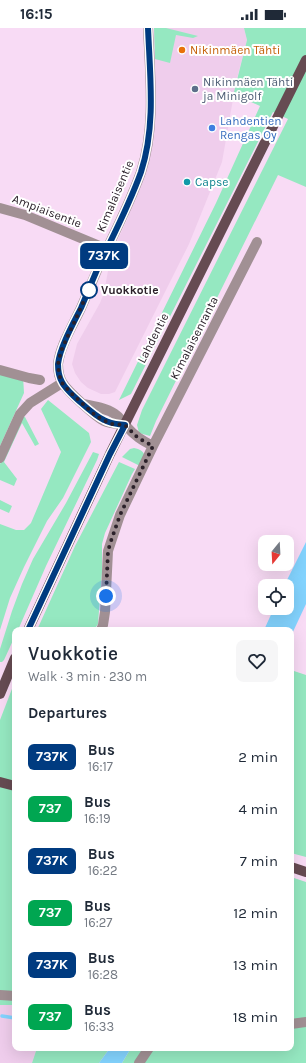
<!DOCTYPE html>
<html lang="en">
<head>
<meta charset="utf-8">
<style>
  body { margin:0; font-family:Karla,sans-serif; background:#f6f6f7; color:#1f2937; height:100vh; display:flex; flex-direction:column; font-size:15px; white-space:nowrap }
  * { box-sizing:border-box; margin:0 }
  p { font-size:13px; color:#747a83 }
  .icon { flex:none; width:22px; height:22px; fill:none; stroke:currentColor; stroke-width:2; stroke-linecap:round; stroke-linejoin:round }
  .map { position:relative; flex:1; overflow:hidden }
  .details { position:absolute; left:12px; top:599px; width:282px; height:424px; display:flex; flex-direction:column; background:#fff; border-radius:8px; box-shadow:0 4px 16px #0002 }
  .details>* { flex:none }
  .badge { padding:0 8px; border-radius:6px; font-size:14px; line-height:26px }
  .needle { width:26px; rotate:198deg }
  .tools { position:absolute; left:258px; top:507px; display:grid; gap:8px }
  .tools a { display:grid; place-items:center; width:36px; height:36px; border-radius:8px; background:#fff; box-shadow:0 4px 16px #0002; font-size:20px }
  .you { position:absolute; width:20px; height:20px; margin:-10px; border:3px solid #fff; border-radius:50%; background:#1a73e8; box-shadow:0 0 0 6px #1a73e833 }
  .map>.badge { position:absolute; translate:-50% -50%; box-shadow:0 0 0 2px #fff }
  h2 { padding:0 16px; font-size:15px; line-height:36px }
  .round { display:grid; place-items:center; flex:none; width:42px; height:42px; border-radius:8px; background:#f6f6f7 }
  .head { display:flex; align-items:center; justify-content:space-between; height:68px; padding:0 16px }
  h1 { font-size:19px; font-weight:600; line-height:30px }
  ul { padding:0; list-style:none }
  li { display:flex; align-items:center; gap:12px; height:52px; padding:0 16px }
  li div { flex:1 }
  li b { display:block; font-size:15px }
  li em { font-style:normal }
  li .badge { min-width:44px; font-weight:700; text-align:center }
  .status { display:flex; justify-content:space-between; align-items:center; height:28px; padding:0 20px; background:#fff; direction:ltr }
  .status svg { height:11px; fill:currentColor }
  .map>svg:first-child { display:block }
  .built { fill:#efcdec }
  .green { fill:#95e8c1 }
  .water { fill:#83d3fe }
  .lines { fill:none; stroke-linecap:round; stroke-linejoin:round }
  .stream { stroke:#83d3fe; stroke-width:3.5 }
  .minor { stroke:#a19094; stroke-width:10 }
  .major { stroke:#664b52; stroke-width:10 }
  .line-casing { stroke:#fff; stroke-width:9 }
  .line { stroke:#003b80; stroke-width:6 }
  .walk { stroke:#2b212a; stroke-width:4; stroke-dasharray:0 7.2 }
  .food-dot { fill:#e8710a; stroke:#fff; stroke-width:1.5 }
  .service-dot { fill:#5c6f8a; stroke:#fff; stroke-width:1.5 }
  .shop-dot { fill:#3f7fe0; stroke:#fff; stroke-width:1.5 }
  .culture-dot { fill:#0f9aa8; stroke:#fff; stroke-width:1.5 }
  .stop-dot { fill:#fff; stroke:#003b80; stroke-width:2 }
  .labels { text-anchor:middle; stroke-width:4; stroke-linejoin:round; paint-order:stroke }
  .food-label { font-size:12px; fill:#c56008; stroke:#fff; text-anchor:start }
  .service-label { font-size:12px; fill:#4e5e75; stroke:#fff; text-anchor:start }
  .shop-label { font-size:12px; fill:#366cbe; stroke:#fff; text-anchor:start }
  .culture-label { font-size:12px; fill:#0d838f; stroke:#fff; text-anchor:start }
  .street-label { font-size:12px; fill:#2b212a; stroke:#fff }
  .stop-label { font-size:12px; font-weight:bold; fill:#2b212a; stroke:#fff; text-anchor:start }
</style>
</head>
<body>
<div class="status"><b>16:15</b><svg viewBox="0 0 49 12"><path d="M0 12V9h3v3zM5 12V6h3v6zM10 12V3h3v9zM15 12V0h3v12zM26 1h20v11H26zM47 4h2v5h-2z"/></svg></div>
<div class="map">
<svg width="306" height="1035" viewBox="0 0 306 1035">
  <rect width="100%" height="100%" fill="#f8dbf5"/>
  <path class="built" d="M 154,0 L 244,0 L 247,12 L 236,54 L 222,134 L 189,216 L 115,364 L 109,366 L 101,366 L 88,360 L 81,354 L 75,345 L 72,336 L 77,316 L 100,275 L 104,265 L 111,226 L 128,190 L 142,141 L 151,91 Z
    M 9,976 L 15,977 L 15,1020 L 37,1020 L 32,1035 L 0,1035 L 0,977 Z"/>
  <path class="green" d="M 154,0 L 166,0 L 198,8 L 193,10 L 176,7 L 170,35 L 155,31 Z
    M 244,0 L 306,0 L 306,159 L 278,147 L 156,393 L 150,408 L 139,405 L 137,397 L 142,382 L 288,91 L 273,84 L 131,366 L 119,372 L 216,175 L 260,78 L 251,74 L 233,68 L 247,12 Z
    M 0,342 L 23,348 L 24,365 L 0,418 Z
    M 48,372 L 89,405 L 91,414 L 63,470 L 47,493 L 24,539 L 10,570 L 0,602 L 0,496 L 16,502 L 24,502 L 31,495 L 61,424 L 41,381 Z
    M 22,387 L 25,389 L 39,416 L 35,418 L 22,395 L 4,434 L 17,451 L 14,458 L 0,452 L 0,436 Z
    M 134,420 C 140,421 143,423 145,428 L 140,438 L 122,429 L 130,421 Z
    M 93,424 L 99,426 L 97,432 L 46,538 L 18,602 L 15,602 L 15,608 L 4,632 L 2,634 L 0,634 L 0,621 L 12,583 L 22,556 L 33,531 L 66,475 Z
    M 119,434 L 135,441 L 132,446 L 105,505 L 102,516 L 102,544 L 98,596 L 94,602 L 37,602 L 75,518 Z
    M 0,472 L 12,478 L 9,485 L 0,481 Z
    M 291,642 L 306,647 L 306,829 L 291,825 Z
    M 15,653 L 15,977 L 0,977 L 0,692 Z
    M 291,849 L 306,854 L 306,1035 L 122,1035 L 131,1020 L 291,1020 Z
    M 37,1020 L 110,1020 L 99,1035 L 32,1035 Z"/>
  <path class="water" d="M 306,514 L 306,576 L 291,608 L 291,602 L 264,602 L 274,580 L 287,580 L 287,558 L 284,558 Z
    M 110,1020 L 131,1020 L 122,1035 L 99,1035 Z"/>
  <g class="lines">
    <path class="stream" d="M 2,988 L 15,990"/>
    <path class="minor" d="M 0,180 L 25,187 L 107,221
      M 0,342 L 29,350 L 40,352
      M 83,376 C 94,378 106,380 115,386 C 120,389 122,394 126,398 C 135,408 141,412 153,418
      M 125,397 C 118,396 111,396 104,393 C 95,388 67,363 62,354 C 59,349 58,342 58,336 C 60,318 73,297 81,280 C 88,264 94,249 101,233 C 115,204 130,175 141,144 C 156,99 150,47 148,0
      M 0,430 L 20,386 L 30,375 L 62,355
      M 101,602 L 103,597 L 105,584 L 108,523 L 120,487 L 153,418 L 257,214
      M 0,967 L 15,968
      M 291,996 L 306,994
      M 139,1035 L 149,1020"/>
    <path class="major" d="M 28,602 L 110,426 L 306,32
      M 0,666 L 15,630
      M 0,754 L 15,758
      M 291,839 L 306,844"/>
  </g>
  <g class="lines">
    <g class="line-casing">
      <path id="line" d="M 28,602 L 110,426 L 125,397 C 118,396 111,396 104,392 C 95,388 66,363 62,354 C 59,349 58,342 58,336 C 60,319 73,296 81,280 C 88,264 94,248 101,233 C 115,204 130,175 141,144 C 156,98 150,48 148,0"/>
    </g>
    <use href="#line" class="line"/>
    <path class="walk" d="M 89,262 L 61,323 L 58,336 L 59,346 L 62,355 L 71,365 L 96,388 L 105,393 L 112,396 L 125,397 L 138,410 L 153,418 L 120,487 L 111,513 L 108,523 L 106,568"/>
  </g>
  <circle class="food-dot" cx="182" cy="22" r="4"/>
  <circle class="service-dot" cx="195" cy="61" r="4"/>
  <circle class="shop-dot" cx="212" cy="100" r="4"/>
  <circle class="culture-dot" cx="187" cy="154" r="4"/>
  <circle class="stop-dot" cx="89" cy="262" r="8"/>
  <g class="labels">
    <g class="food-label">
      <text x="190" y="26">Nikinmäen Tähti</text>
    </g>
    <g class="service-label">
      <text x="203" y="58">Nikinmäen Tähti<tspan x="203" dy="14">ja Minigolf</tspan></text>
    </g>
    <g class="shop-label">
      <text x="220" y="97">Lahdentien<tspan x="220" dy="14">Rengas Oy</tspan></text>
    </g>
    <g class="culture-label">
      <text x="195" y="158">Capse</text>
    </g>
    <g class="street-label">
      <text transform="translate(115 168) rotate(-67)" y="4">Kimalaisentie</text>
      <text transform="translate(47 183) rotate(21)" y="4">Ampiaisentie</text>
      <text transform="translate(153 310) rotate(-63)" y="4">Lahdentie</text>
      <text transform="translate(194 310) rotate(-63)" y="4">Kimalaisenranta</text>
    </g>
    <g class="stop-label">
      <text x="101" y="266">Vuokkotie</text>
    </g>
  </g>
</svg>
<div class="tools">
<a><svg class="needle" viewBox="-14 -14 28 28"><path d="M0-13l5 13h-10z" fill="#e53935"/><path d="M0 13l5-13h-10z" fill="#747a83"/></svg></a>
<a><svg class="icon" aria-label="locate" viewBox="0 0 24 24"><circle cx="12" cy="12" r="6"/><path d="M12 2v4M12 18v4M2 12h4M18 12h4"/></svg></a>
</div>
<div class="you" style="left:106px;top:568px"></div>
<b class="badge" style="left:104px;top:228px;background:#003b80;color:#fff">737K</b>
<section class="details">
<div class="head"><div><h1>Vuokkotie</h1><p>Walk · 3 min · 230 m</p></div><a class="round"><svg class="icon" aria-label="heart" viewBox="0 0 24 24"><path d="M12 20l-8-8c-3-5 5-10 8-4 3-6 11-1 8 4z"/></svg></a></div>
<h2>Departures</h2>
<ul>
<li><span class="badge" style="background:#003b80;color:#fff">737K</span><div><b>Bus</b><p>16:17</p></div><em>2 min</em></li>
<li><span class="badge" style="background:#00a651;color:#fff">737</span><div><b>Bus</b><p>16:19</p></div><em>4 min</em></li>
<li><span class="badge" style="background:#003b80;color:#fff">737K</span><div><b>Bus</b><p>16:22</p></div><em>7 min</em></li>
<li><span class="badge" style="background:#00a651;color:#fff">737</span><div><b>Bus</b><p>16:27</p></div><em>12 min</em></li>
<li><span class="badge" style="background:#003b80;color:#fff">737K</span><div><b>Bus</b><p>16:28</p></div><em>13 min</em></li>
<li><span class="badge" style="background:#00a651;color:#fff">737</span><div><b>Bus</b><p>16:33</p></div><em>18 min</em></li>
</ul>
</section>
</div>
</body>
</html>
